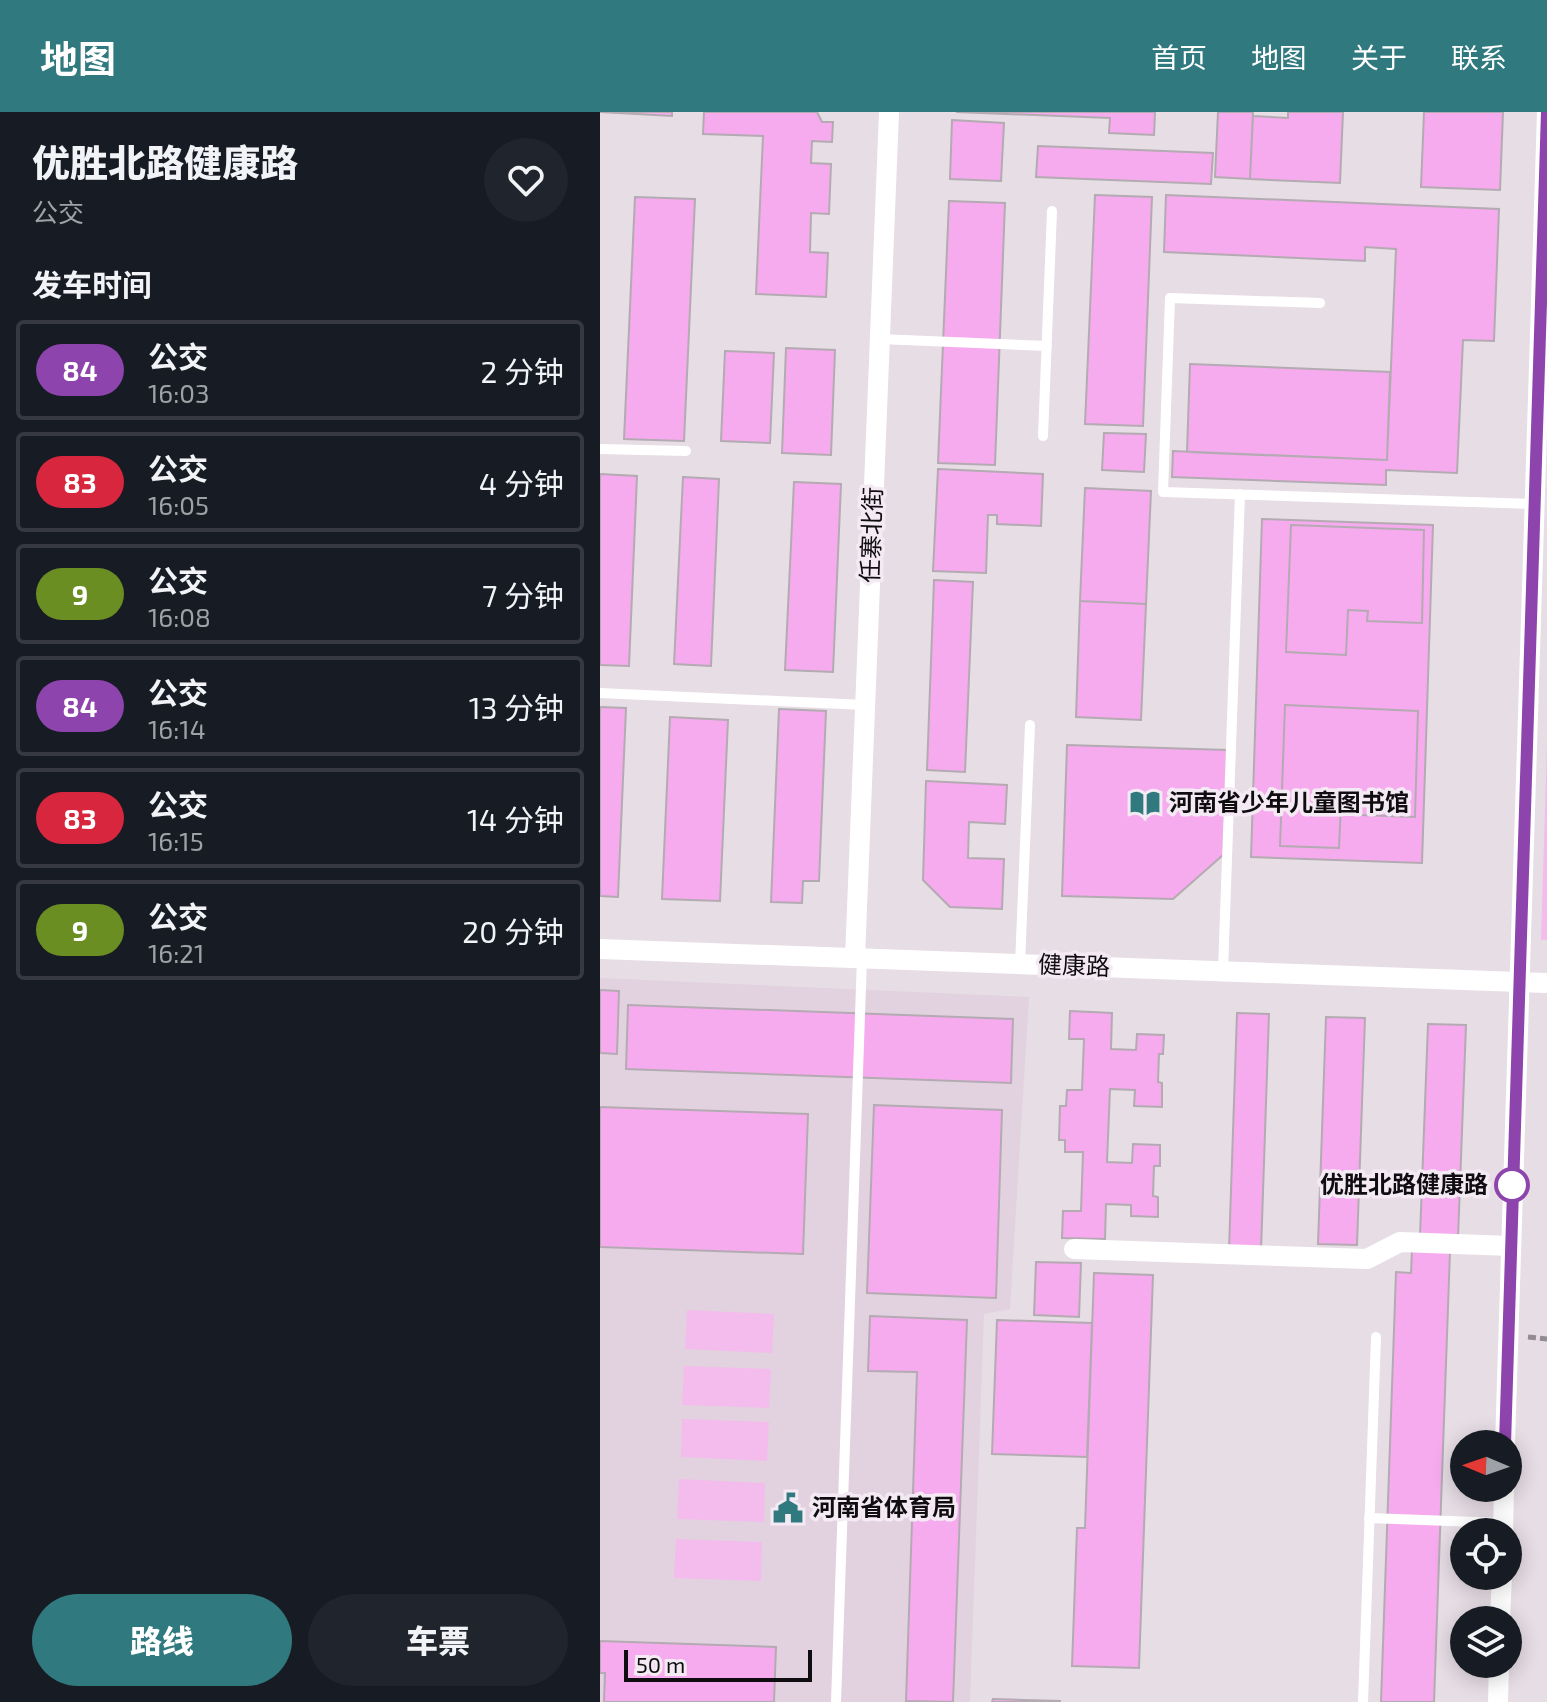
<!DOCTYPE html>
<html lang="zh">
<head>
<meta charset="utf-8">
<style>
  body { margin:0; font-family:"Exo 2","Noto Sans SC",sans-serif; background:#20242c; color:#f1f3f6; height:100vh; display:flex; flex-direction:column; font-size:30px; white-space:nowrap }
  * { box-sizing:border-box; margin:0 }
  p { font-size:26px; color:#9ea1a6 }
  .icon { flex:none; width:44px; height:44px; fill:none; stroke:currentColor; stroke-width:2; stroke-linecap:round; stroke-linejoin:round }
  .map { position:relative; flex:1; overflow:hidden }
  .sheet { display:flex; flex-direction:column; background:#171b24; width:600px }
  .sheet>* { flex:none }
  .badge { padding:0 16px; border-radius:26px; font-size:28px; line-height:52px }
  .needle { width:52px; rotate:272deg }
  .buttons { position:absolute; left:850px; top:1318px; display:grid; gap:16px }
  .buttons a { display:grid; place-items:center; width:72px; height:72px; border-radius:50%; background:#171b24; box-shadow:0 4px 20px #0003; font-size:40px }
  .scale { position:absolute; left:24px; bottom:20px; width:188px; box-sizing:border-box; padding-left:8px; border:4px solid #100d10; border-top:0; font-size:22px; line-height:28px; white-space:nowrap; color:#100d10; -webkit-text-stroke:6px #f4eaf3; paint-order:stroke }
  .map>.badge { position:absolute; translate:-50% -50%; box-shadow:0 0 0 4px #fff }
  h2 { padding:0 32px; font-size:30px; line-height:72px }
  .round { display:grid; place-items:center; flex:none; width:84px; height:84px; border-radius:42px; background:#20242c }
  .overview { display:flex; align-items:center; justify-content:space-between; height:136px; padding:0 32px }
  h1 { font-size:38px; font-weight:800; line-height:60px }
  .cta { display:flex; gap:16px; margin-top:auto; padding:16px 32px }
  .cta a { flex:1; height:92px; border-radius:48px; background:#30797e; color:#fff; font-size:32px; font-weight:800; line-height:92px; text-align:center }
  .cta a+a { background:#20242c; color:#f1f3f6 }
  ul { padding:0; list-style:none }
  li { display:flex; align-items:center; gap:24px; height:100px; margin:0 16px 12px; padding:0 16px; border:4px solid #363941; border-radius:8px }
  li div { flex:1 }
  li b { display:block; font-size:30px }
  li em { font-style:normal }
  li .badge { min-width:88px; font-weight:700; text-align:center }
  header { display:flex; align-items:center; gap:48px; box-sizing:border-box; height:112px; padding:0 40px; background:#30797e; color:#fff }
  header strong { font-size:38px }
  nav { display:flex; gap:44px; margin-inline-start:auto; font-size:28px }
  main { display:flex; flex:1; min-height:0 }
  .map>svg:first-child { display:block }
  .built { fill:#e2d2e0 }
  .green { fill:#f3bcec }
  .building { fill:#f7abef; stroke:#b4aab2; stroke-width:2 }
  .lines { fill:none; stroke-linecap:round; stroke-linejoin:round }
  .path { stroke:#928b91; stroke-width:5; stroke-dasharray:8 4; stroke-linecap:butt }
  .service { stroke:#fff; stroke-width:10 }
  .minor { stroke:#fff; stroke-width:20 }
  .line-casing { stroke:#fff; stroke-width:18 }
  .line { stroke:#8e44ad; stroke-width:12 }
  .stop-dot { fill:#fff; stroke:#8e44ad; stroke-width:4 }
  .labels { text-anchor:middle; stroke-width:7; stroke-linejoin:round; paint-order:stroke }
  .street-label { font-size:24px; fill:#100d10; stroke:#f4eaf3 }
  .poi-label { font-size:24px; font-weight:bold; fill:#100d10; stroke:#f4eaf3; text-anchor:start }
  .stop-label { font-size:24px; font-weight:bold; fill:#100d10; stroke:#f4eaf3; text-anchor:end }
</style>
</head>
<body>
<header>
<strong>地图</strong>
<nav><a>首页</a><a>地图</a><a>关于</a><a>联系</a></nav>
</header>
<main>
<section class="sheet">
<div class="overview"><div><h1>优胜北路健康路</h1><p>公交</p></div><a class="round"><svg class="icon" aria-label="heart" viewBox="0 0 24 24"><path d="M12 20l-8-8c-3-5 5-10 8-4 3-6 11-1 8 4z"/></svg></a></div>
<h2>发车时间</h2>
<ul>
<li><span class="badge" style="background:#8e44ad;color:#fff">84</span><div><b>公交</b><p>16:03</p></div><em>2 分钟</em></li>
<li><span class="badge" style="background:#d7263d;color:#fff">83</span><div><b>公交</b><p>16:05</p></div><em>4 分钟</em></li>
<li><span class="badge" style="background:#6b8e23;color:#fff">9</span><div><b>公交</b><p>16:08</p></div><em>7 分钟</em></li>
<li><span class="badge" style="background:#8e44ad;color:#fff">84</span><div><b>公交</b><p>16:14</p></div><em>13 分钟</em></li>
<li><span class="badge" style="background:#d7263d;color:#fff">83</span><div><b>公交</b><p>16:15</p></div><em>14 分钟</em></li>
<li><span class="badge" style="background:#6b8e23;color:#fff">9</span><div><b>公交</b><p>16:21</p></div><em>20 分钟</em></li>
</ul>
<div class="cta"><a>路线</a><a>车票</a></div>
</section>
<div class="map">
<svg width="947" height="1590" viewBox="0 0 947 1590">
  <rect width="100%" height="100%" fill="#e7dde5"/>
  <path class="built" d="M 0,866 L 429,885 L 410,1197 L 384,1202 L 370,1590 L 0,1590 Z"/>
  <path class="green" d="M 947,632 L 947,828 L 941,828 Z
    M 87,1198 L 174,1202 L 172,1241 L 85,1237 Z
    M 84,1254 L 171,1257 L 169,1296 L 82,1293 Z
    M 82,1307 L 169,1310 L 167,1349 L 81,1345 Z
    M 79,1367 L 165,1371 L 164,1410 L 77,1407 Z
    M 76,1427 L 162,1430 L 161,1469 L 74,1466 Z"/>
  <path class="building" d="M 0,0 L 72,0 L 72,4 Z
    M 104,0 L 217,0 L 222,10 L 233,10 L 232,30 L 212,29 L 211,51 L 231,52 L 229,102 L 211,101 L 210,140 L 228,141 L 226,185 L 156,182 L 163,24 L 103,22 Z
    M 356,0 L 555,0 L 554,23 L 509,21 L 510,6 Z
    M 618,0 L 653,0 L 650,67 L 615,65 Z
    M 688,0 L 743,0 L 740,71 L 650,67 L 653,4 L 688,6 Z
    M 824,0 L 903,0 L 900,78 L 821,75 Z
    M 352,8 L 404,11 L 401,69 L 350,67 Z
    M 438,34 L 613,41 L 611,72 L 436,65 Z
    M 495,83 L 552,85 L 543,314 L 485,312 Z
    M 566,83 L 899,97 L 894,229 L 863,228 L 857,361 L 786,358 L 786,373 L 572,365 L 573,339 L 787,348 L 796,137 L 765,135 L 765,149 L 564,140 Z
    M 35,85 L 95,87 L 84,329 L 24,327 Z
    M 349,89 L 405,91 L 395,353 L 338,351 Z
    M 186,236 L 235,238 L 231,343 L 182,341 Z
    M 125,239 L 174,241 L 170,331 L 121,329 Z
    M 590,252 L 790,260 L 787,348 L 587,340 Z
    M 504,321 L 546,322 L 544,360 L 502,358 Z
    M 338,357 L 443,362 L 441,414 L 397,412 L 397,403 L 388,403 L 386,461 L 333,459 Z
    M 0,362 L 37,364 L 29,554 L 0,553 Z
    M 83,365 L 119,367 L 111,554 L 74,552 Z
    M 194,370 L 241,372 L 233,560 L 185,558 Z
    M 485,376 L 551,379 L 546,492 L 480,489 Z
    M 662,407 L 833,413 L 822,751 L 651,745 Z
    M 691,413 L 824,418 L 822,511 L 767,509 L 768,499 L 748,498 L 746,543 L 686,540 Z
    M 334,468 L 373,470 L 365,660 L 327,658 Z
    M 480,489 L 546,492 L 541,608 L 476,605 Z
    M 685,593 L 818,599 L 815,705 L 761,703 L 762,692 L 741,691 L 739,736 L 680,734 Z
    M 0,595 L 26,596 L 18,785 L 0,784 Z
    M 179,597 L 226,599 L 219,769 L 203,769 L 202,791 L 171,790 Z
    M 70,605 L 128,608 L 120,789 L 62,787 Z
    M 467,633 L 627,638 L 623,743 L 573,787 L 462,784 Z
    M 326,669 L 407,673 L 405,712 L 369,710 L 368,746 L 404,747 L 402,797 L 350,795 L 323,768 Z
    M 0,878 L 19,879 L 17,942 L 0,941 Z
    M 28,893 L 413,907 L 411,971 L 26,957 Z
    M 470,899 L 512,901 L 511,937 L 536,938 L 537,922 L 564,923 L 563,942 L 559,942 L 558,970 L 562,971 L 562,995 L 534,994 L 535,978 L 510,977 L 507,1050 L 532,1051 L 533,1032 L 560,1033 L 560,1054 L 554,1054 L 553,1084 L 558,1085 L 558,1105 L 531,1104 L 531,1093 L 506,1092 L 505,1127 L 462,1126 L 463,1099 L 481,1099 L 483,1040 L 465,1040 L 465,1028 L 459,1028 L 460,994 L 466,994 L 467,978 L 482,978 L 484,927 L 469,927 Z
    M 637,901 L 669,902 L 661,1139 L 629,1138 Z
    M 726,905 L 765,906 L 757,1133 L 718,1132 Z
    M 828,912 L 866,913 L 858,1126 L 820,1124 Z
    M 274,993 L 402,998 L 396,1186 L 267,1181 Z
    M 0,995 L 208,1002 L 203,1142 L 0,1135 Z
    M 812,1137 L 850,1139 L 834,1590 L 781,1590 L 796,1160 L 811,1161 Z
    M 436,1150 L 481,1151 L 479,1205 L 434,1203 Z
    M 494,1161 L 553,1163 L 539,1556 L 472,1554 L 477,1416 L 485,1416 Z
    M 270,1204 L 367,1208 L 353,1590 L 306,1589 L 317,1260 L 268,1259 Z
    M 397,1208 L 492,1211 L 487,1345 L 392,1342 Z
    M 0,1529 L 176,1535 L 174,1590 L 4,1590 L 5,1561 L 0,1561 Z
    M 393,1587 L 460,1589 L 460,1590 L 392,1590 Z"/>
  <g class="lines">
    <path class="path" d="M 928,1225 L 947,1227"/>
    <path class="service" d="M 720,191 L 570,186 L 563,380 L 934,392
      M 280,227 L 447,234
      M 443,324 L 452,99
      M 0,337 L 86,339
      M 0,581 L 265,593
      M 420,852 L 430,613
      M 623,859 L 640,382
      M 769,1406 L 903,1411
      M 236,1590 L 262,846
      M 763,1590 L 776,1225"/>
    <path class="minor" d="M 0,837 L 947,871
      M 255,846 L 289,0
      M 474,1137 L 767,1147 L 800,1130 L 911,1134
      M 905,1332 L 947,0
      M 903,1420 L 904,1376
      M 900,1508 L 902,1464
      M 898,1590 L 899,1552"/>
  </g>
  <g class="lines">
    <g class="line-casing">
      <path id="line" d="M 905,1332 L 947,0"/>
    </g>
    <use href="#line" class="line"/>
  </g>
  <defs>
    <g id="library-bare" transform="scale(2.4)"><path d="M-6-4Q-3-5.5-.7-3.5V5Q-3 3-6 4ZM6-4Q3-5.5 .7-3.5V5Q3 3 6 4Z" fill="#30797e" stroke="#f4eaf3" stroke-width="2.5" paint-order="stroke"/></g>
    <g id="civic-bare" transform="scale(2.4)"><path d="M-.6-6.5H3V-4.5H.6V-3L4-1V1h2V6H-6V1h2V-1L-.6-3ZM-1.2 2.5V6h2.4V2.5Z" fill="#30797e" stroke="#f4eaf3" stroke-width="2.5" paint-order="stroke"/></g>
  </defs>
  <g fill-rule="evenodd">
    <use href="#library-bare" x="545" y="691"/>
    <use href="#civic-bare" x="188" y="1396"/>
  </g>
  <circle class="stop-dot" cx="912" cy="1073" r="16"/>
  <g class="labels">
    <g class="street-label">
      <text transform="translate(272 423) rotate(-88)" y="8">任寨北街</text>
      <text transform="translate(474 854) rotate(2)" y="8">健康路</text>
    </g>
    <g class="poi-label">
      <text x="569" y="699">河南省少年儿童图书馆</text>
      <text x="212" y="1404">河南省体育局</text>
    </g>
    <g class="stop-label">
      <text x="888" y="1081">优胜北路健康路</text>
    </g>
  </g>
</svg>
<div class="buttons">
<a><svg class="needle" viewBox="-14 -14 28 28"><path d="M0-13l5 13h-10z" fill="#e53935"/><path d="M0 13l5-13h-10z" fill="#9ea1a6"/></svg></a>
<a><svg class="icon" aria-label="locate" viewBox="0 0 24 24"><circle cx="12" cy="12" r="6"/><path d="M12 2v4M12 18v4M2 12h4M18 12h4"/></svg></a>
<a><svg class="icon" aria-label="layers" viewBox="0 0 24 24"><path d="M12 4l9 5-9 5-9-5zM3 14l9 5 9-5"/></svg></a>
</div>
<div class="scale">50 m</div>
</div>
</main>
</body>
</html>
